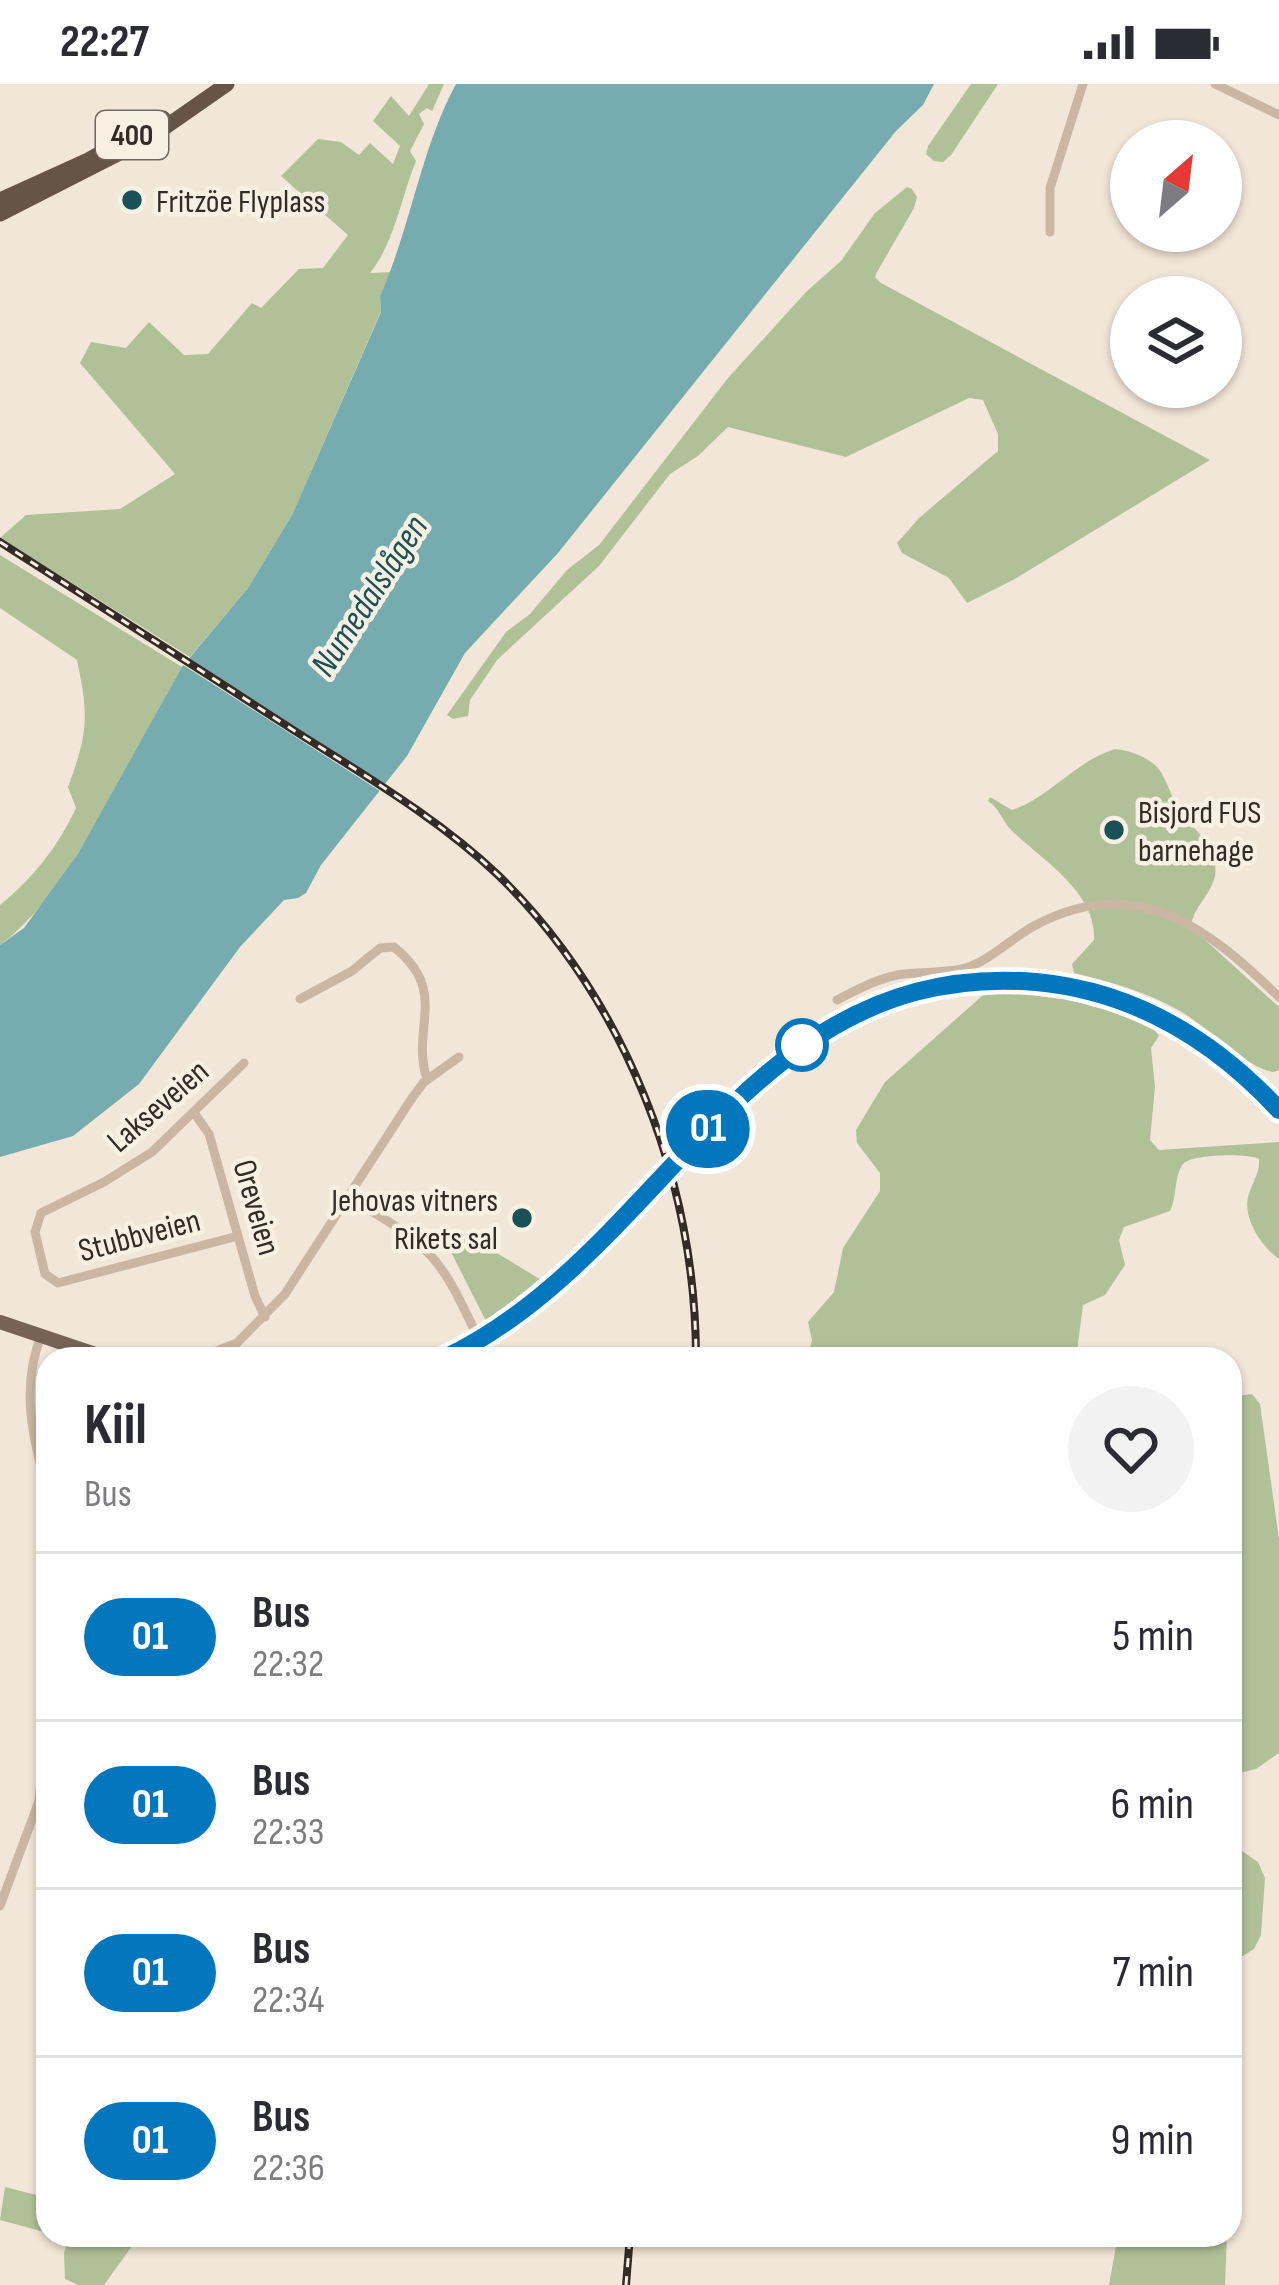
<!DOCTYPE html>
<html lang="en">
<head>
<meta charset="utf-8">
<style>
  body { margin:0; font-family:"Sofia Sans Condensed",sans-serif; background:#f2f2f3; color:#2b2b33; height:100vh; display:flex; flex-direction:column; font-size:45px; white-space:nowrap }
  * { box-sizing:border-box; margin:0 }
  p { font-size:39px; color:#7c7c81 }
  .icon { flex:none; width:66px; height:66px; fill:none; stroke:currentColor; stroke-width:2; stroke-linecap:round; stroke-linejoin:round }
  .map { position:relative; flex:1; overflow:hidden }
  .panel { position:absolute; left:36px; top:1263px; width:1206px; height:900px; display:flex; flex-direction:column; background:#fff; border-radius:36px; box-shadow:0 3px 9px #0004 }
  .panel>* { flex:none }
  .badge { padding:0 24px; border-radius:39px; font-size:42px; line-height:78px }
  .needle { width:78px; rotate:28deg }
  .controls { position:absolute; left:1110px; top:36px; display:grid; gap:24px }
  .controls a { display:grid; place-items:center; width:132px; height:132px; border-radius:50%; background:#fff; box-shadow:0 3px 9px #0004; font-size:60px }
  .map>.badge { position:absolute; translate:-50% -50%; box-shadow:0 0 0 6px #fff }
  .round { display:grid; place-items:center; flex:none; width:126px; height:126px; border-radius:63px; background:#f2f2f3 }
  .head { display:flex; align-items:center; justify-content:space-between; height:204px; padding:0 48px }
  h1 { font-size:57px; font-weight:700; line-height:90px }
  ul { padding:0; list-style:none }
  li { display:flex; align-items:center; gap:36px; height:168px; padding:0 48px; border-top:3px solid #e1e1e2 }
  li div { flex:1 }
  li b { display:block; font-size:45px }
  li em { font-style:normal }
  li .badge { min-width:132px; font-weight:700; text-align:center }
  .status { display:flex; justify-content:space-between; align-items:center; height:84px; padding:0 60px; background:#fff; direction:ltr }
  .status svg { height:33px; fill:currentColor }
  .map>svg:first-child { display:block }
  .green { fill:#b1c197 }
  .water { fill:#76abaf }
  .pier { fill:#f2e6d8 }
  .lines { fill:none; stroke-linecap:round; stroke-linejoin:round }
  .minor { stroke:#cab6a3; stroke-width:9 }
  .primary { stroke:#776256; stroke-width:14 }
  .trunk { stroke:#665449; stroke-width:15 }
  .rail-casing { stroke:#352b26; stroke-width:8 }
  .rail { stroke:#f9f0e4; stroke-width:3; stroke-dasharray:9; stroke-linecap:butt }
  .primary-bridge { stroke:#776256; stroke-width:14 }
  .line-casing { stroke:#fff; stroke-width:27 }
  .line { stroke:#0277bd; stroke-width:18 }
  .poi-dot { fill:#1a5157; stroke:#f9f0e4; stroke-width:4.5 }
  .stop-dot { fill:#fff; stroke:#0277bd; stroke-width:6 }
  .labels { text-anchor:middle; stroke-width:9; stroke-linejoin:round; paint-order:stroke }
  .shield { fill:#f9f0e4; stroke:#70665f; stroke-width:3 }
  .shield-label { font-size:30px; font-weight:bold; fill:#352b26 }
  .poi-label { font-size:33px; fill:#352b26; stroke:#f9f0e4; text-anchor:start }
  .street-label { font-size:33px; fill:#352b26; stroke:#f9f0e4 }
  .water-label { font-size:36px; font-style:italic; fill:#1a5157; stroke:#f9f0e4 }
</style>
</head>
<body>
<div class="status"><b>22:27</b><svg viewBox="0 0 49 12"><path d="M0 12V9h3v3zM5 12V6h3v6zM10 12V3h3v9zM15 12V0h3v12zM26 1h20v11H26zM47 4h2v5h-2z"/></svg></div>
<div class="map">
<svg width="1279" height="2201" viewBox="0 0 1279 2201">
  <rect width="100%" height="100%" fill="#f2e6d8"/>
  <path class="green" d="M 429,0 L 444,0 L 432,27 L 427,24 L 419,30 L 424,40 L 410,67 L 416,77 C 401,113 395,158 370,189 L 391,188 L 380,212 L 381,227 L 292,431 L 248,504 L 190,573 L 0,454 L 26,431 L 120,425 L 175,390 L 80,279 L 91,258 L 126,264 L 149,238 L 184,271 L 208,270 L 252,219 L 261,224 L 299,185 L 323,184 L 348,151 L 281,92 L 318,55 L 341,58 L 359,71 L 370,59 L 393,80 L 400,62 L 373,37 L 391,12 L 409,32 Z
    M 971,0 L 998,0 L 951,71 L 943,78 L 934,77 L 926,70 L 928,62 Z
    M 907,103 L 912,105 L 917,113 L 914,124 L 877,188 L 875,193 L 881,199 L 1210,376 L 1013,496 L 967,519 L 949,494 L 902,469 L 897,459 L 919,434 L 998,367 L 998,350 L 983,316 L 969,314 L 846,373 L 728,343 L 698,372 L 670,390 L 599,482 L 497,576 L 470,616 L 468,632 L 453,635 L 447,631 L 506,548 L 530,530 L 567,486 L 599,461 L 728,294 L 807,207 L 841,177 L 875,129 Z
    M 0,471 L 182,583 C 137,663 72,809 0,861 L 0,821 C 33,794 58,763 76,724 L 68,703 C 88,649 89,633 77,576 L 0,524 Z
    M 1115,665 C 1131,667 1146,672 1158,684 C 1168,697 1171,714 1180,727 C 1195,748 1219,762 1215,792 C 1211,811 1193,823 1191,843 L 1279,923 L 1279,986 L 1274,988 C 1247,985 1207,942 1180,927 C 1147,908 1111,898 1074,889 L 1072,880 L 1094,856 C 1097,808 1041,775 1011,746 C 1002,736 999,724 988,717 L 990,713 L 1012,726 C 1051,713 1075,677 1115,665 Z
    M 1000,908 C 1041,909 1135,915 1159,952 L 1151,964 L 1155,1003 L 1150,1056 L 1159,1066 L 1279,1058 L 1279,1175 C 1262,1163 1243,1135 1248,1113 C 1252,1098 1260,1090 1259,1075 C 1249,1069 1191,1070 1183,1080 C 1174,1092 1177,1114 1170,1127 L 1124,1143 L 1119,1156 L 1125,1181 L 1105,1211 L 1083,1221 L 1076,1275 L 807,1275 L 812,1256 L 808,1238 L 834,1208 L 843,1164 L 880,1107 L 880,1089 L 857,1059 L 856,1046 L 885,998 L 982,912 Z
    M 464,1149 L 543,1197 L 487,1239 L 452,1170 Z
    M 1252,1310 L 1260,1320 L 1279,1455 L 1279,1669 L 1256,1685 L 1230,1691 L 1230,1313 Z
    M 1230,1759 L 1258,1778 L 1265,1794 L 1261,1851 L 1254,1865 L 1230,1880 Z
    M 5,2103 L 48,2114 L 48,2149 L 0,2136 Z
    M 69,2151 L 140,2151 L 104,2201 L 78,2201 L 65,2195 L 64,2169 Z
    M 1118,2151 L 1227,2151 L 1225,2201 L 1109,2201 Z"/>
  <path class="water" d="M 456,0 L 934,0 L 923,21 L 896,47 L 558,469 L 465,569 L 407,672 L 321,781 L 306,809 L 298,814 L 284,816 L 240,863 L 139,1000 L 73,1052 L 0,1073 L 0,861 L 24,844 L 78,770 L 182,583 L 248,504 L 292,431 L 381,228 L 380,212 C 411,143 420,67 456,0 Z"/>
  <path class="pier" d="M 184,572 L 384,700 L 380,707 L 180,579 Z"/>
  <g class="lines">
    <path class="minor" d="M 1215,0 L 1279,31
      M 1050,148 L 1050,104 L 1083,0
      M 300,915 L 352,887 L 380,864 L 394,863 C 450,908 410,944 427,995
      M 837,916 C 856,906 875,896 897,891 C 918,887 941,890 962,885 C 989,878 1010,855 1034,842 C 1135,787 1207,843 1279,913
      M 195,1030 L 209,1050 L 255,1212 L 265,1233
      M 348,1114 C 443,1166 443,1181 488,1275
      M 238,1152 L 58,1199 L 45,1190 L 35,1148 L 41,1129 L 104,1098 L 152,1068 L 244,979
      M 41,1252 C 20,1306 33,1354 48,1408
      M 196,1275 L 237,1259 L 285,1210 L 412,1014 L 424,998 L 459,973
      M 0,1822 L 39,1717 L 48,1623"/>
    <path class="primary" d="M 693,1061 C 741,1010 792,960 855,929 C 964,875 1105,890 1205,958 C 1232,976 1256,1002 1279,1026
      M 0,1238 L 110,1275
      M 485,1253 L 557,1198 L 650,1106
      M 443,1275 L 474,1259"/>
    <path class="trunk" d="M 0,116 L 88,76 L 163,34
      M 0,130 L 151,53 L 227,0"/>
    <g class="rail-casing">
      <path id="rail" d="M 0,458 C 100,522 199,585 298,649 C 367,693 439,735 498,791 C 626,916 696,1098 696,1275
        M 626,2201 L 630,2151"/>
    </g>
    <use href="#rail" class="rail"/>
    <path class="primary-bridge" d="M 650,1106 L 693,1061
      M 474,1259 L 485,1253"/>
  </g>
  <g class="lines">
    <g class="line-casing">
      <path id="line" d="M 443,1275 C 666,1170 747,874 1036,898 C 1134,907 1213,955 1279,1026"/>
    </g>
    <use href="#line" class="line"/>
  </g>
  <g class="poi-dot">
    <circle cx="132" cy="116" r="12"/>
    <circle cx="1114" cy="746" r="12"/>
    <circle cx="522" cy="1134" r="12"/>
  </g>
  <circle class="stop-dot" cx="802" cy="961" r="24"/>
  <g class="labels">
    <rect class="shield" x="96" y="27" width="72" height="48" rx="9"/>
    <g class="shield-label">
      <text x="132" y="61">400</text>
    </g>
    <g class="poi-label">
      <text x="156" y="128">Fritzöe Flyplass</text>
      <text x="1138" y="739">Bisjord FUS<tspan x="1138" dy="38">barnehage</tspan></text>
      <text x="498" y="1127" text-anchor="end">Jehovas vitners<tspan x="498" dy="38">Rikets sal</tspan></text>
    </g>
    <g class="street-label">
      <text transform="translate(157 1021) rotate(-41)" y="12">Lakseveien</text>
      <text transform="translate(258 1123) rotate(74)" y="12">Oreveien</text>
      <text transform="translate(139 1150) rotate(-15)" y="12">Stubbveien</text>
    </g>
    <g class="water-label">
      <text transform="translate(368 511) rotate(-57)" y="13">Numedalslågen</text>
    </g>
  </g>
</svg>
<div class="controls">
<a><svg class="needle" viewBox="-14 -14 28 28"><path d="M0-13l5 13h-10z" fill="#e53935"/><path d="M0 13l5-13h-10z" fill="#7c7c81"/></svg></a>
<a><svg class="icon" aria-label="layers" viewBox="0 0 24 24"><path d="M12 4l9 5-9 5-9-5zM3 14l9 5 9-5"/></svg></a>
</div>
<b class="badge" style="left:708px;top:1045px;background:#0277bd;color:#fff">01</b>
<section class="panel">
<div class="head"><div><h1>Kiil</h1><p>Bus</p></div><a class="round"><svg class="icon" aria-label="heart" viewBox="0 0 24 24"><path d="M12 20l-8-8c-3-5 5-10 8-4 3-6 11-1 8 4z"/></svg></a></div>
<ul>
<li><span class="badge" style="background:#0277bd;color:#fff">01</span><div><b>Bus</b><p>22:32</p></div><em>5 min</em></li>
<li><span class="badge" style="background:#0277bd;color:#fff">01</span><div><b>Bus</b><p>22:33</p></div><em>6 min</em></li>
<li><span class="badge" style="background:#0277bd;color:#fff">01</span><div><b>Bus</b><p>22:34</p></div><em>7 min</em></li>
<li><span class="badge" style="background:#0277bd;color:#fff">01</span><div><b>Bus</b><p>22:36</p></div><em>9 min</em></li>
</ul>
</section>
</div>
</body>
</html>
